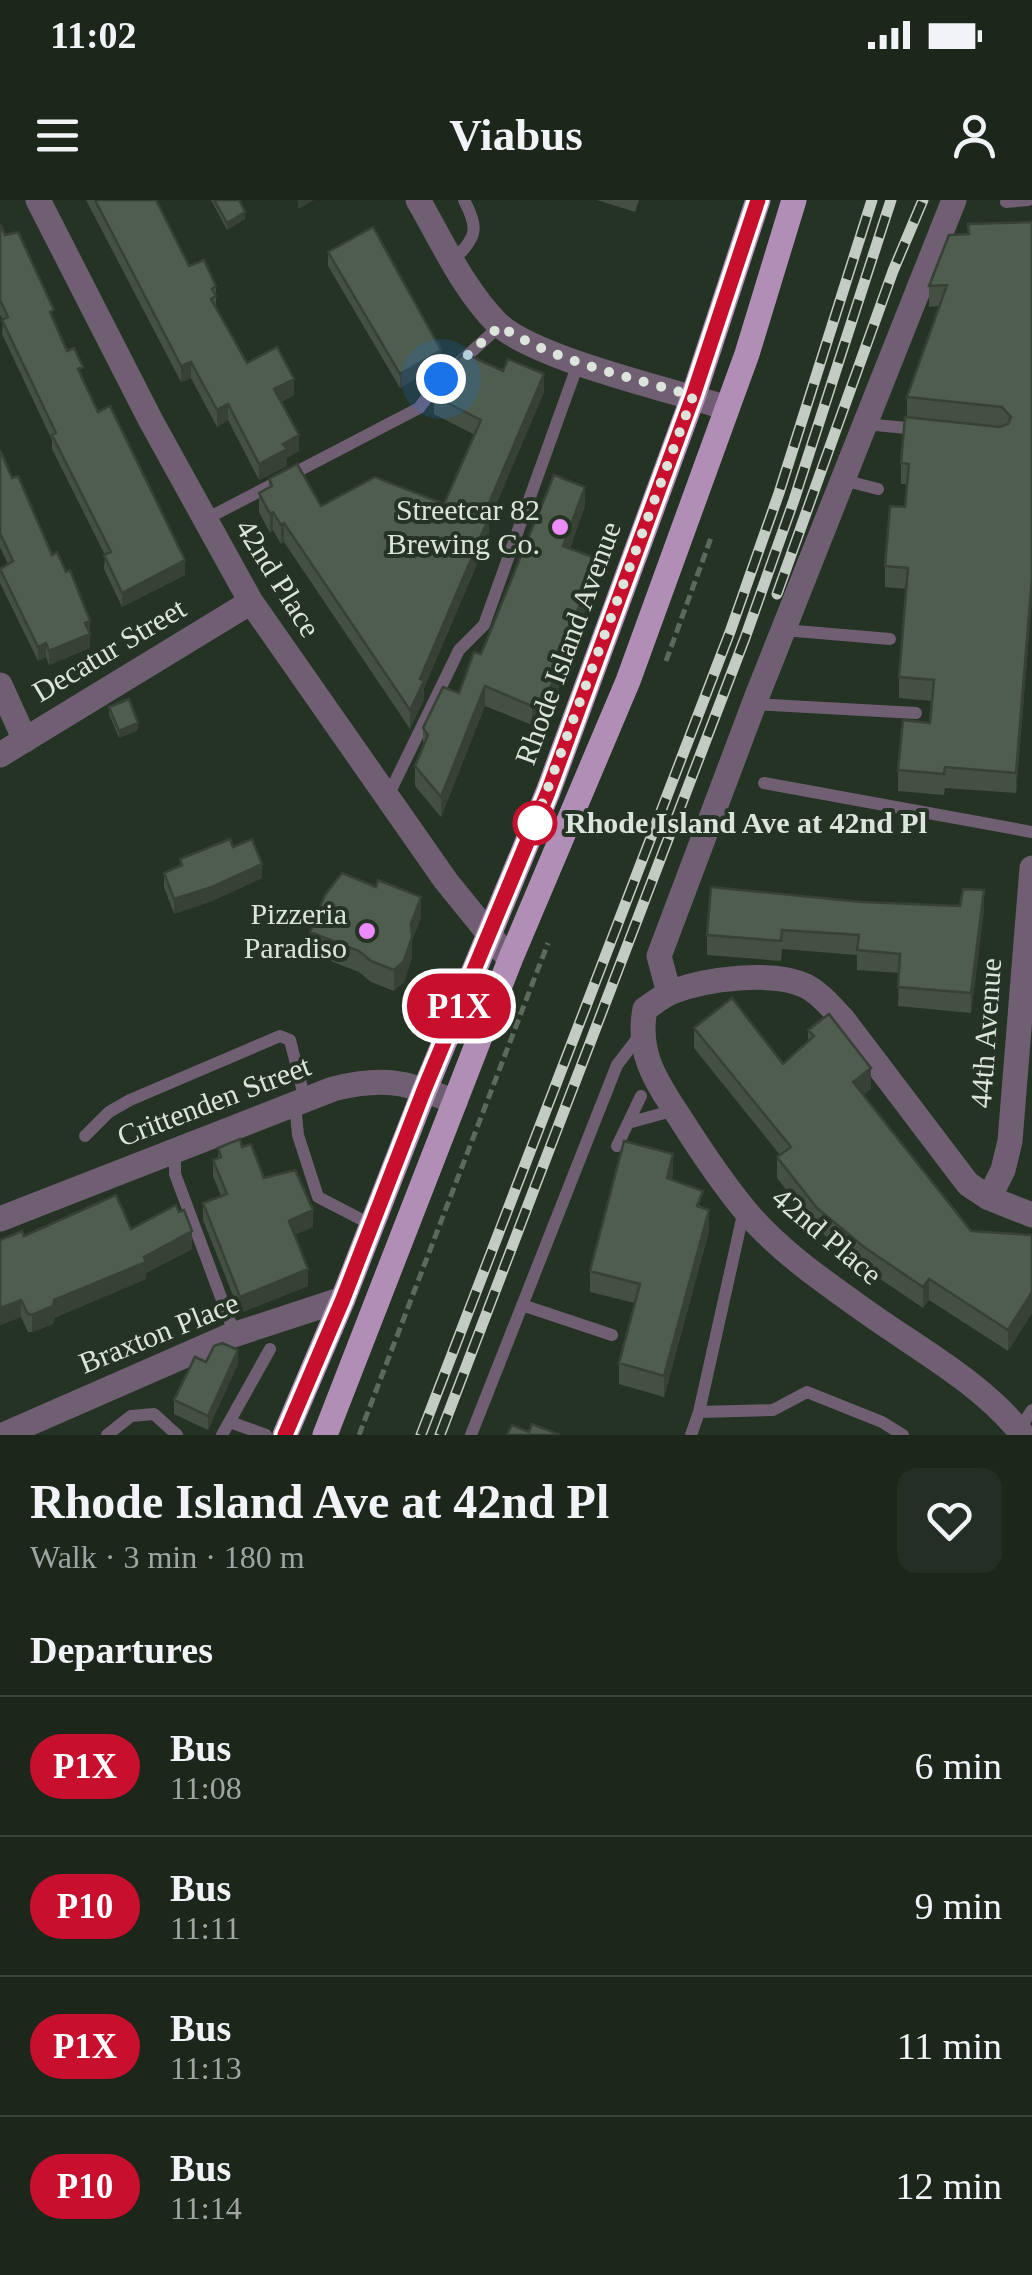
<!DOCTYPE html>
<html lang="en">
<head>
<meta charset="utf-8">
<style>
  body { margin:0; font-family:Georgia,serif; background:#252e24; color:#f1f3f6; height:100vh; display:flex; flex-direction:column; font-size:38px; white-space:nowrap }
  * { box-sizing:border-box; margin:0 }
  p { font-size:32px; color:#a0a5a3 }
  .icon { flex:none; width:55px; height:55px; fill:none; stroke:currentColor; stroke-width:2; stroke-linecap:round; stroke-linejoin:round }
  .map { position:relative; height:1235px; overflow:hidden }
  .side { display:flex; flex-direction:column; background:#1c261b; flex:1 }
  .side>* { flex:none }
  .badge { padding:0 20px; border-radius:32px; font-size:35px; line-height:65px }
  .you { position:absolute; width:50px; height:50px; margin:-25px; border:8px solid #fff; border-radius:50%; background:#1a73e8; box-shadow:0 0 0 15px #1a73e833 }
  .map>.badge { position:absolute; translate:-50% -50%; box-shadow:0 0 0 5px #fff }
  h2 { padding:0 30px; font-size:38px; line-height:90px }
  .round { display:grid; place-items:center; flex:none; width:105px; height:105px; border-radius:20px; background:#252e24 }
  .overview { display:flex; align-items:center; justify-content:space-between; height:170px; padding:0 30px }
  h1 { font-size:48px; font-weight:700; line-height:75px }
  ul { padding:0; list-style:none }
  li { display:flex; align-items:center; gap:30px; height:140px; padding:0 30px; border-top:2px solid #3a433a }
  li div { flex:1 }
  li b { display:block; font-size:38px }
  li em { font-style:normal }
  li .badge { min-width:110px; font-weight:700; text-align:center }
  .status { display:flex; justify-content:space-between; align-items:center; height:70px; padding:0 50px; background:#1c261b; direction:ltr }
  .status svg { height:28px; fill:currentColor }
  header { display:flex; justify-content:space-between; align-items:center; height:130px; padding:0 30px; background:#1c261b; font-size:45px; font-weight:700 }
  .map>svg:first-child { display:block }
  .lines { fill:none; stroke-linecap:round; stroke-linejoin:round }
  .path { stroke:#5d695c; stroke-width:5; stroke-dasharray:10 5; stroke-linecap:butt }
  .service { stroke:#705f72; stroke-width:12 }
  .minor { stroke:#705f72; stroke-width:25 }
  .tertiary { stroke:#705f72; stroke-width:25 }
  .primary { stroke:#b18eb6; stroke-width:25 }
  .rail-casing { stroke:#c3ccc2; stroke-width:11 }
  .rail { stroke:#253324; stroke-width:8; stroke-dasharray:22; stroke-linecap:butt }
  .wall { fill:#435042 }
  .shaded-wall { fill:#374136 }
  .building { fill:#4e5d4d; stroke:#374136; stroke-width:2.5 }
  .line-casing { stroke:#fff; stroke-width:22 }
  .line { stroke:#c8102e; stroke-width:15 }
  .walk { stroke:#dce5db; stroke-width:10; stroke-dasharray:0 18 }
  .poi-dot { fill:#ec8cfb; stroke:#253324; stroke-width:4 }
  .stop-dot { fill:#fff; stroke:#c8102e; stroke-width:5 }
  .labels { text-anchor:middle; stroke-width:8; stroke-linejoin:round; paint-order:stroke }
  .poi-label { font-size:30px; fill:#dce5db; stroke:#253324; text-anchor:end }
  .street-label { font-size:30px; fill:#dce5db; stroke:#253324 }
  .stop-label { font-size:30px; font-weight:bold; fill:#dce5db; stroke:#253324; text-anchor:start }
</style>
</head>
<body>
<div class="status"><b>11:02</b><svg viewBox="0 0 49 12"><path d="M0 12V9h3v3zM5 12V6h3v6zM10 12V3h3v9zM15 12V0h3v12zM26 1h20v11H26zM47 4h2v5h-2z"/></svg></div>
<header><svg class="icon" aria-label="menu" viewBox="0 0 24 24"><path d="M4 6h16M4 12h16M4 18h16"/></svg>Viabus<svg class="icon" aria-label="person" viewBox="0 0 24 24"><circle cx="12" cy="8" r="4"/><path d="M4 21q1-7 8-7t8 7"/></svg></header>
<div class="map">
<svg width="1032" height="1235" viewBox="0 0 1032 1235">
  <rect width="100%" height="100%" fill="#253324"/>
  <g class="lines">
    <path class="path" d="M 666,461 L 712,335
      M 359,1235 L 548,743"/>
    <path class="service" d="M 1006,2 L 1028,0
      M 453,61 C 476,36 480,31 464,0
      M 865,224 L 917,229
      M 843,280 L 878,289
      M 204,320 L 419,208 L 441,179 L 500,126
      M 784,430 L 890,439
      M 754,504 L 916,513
      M 764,583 L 1032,632
      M 388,596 L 459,450 L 484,425 L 579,161
      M 295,904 L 298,935 L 318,997 L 372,1025
      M 628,923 L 675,910
      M 85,936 L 109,912 L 130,900 L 280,836 L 290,840 L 305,900
      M 617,946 L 641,896
      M 175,951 L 175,974 L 235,1135
      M 522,1105 L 612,1135
      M 699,1212 L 744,1010
      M 230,1222 L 266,1235
      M 1019,1230 L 1032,1210
      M 107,1235 L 131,1216 L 154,1214 L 177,1235
      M 222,1235 L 270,1149
      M 471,1235 L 617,865 L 640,835
      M 691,1235 L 699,1212 L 773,1210 L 807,1192 L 882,1222 L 903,1235"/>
    <path class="minor" d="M 38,0 L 151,221 L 251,402 L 446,681 L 510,760
      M 418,0 C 442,41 463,89 497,123 C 534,159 673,190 727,208
      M 0,485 L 25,540
      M 0,555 L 251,402
      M 669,793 L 659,756 L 757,496 L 954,0
      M 989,998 L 1003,970 L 1010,941 L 1032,668
      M 3,1235 L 227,1137 L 343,1099
      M 1023,1235 C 980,1181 916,1148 861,1108 C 820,1079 776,1048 744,1009 C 722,982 701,951 682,921 C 658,884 636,855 645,809 C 653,804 662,796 672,792 C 705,779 773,770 806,786 C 820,793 830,806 842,818 L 968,984 L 989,998 L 1032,1015"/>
    <path class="tertiary" d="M 0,1019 L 333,889 C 384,876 407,882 455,902"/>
    <path class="primary" d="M 285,1235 L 343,1099 L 425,889 L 548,592 L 693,197 L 758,0
      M 325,1235 L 510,760 L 628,481 L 747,154 L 794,0"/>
    <g class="rail-casing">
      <path id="rail" d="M 777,394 L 893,71 L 923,0
        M 421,1235 L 730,432 L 779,293 L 872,0
        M 440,1235 L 745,438 L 794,300 L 891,0"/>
    </g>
    <use href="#rail" class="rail"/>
  </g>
  <path class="wall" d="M 86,0 L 156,0 L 189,66 L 216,86 L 216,107 L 247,163 L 294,195 L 281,202 L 299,251 L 287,258 L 287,266 L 259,280 L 228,220 L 217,227 L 191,178 L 181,182 Z
    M 211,0 L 239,0 L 245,19 L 227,30 Z
    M 597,0 L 639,0 L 635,12 Z
    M 1032,22 L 1032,399 L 1016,593 L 945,588 L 944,595 L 898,591 L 898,570 L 930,523 L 932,501 L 899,498 L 899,477 L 907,389 L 885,387 L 885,366 L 905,307 L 907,284 L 901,284 L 901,263 L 907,218 L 907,197 L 939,106 L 929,107 L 929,86 L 968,34 Z
    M 0,25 L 54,121 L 98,212 L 185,375 L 122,407 L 104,369 L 105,355 L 52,249 L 52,240 L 2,134 L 3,120 L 0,115 Z
    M 328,52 L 441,164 L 400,188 L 328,66 Z
    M 544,192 L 489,321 L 489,336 L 424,488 L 424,499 L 410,529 L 284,342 L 281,344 L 273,330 L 270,333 L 259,312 L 259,293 L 269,288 L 269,279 L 321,306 L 444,304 L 475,235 L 434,214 L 434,196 Z
    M 0,250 L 12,278 L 52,355 L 90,421 L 90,448 L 49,465 L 46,457 L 38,461 L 0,383 L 0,369 L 8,364 L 0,347 Z
    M 585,306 L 570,348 L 598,378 L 580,424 L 580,433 L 564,478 L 544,519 L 532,525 L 485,506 L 441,617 L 415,586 L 415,566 L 423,548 L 423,528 L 459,493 L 481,454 Z
    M 109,507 L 138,530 L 119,538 L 109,514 Z
    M 233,647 L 262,678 L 212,701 L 174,714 L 164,687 L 164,673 L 180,666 L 180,659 Z
    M 862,702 L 984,710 L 971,813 L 898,806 L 899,773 L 857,770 L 857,755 L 782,749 L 781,761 L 707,755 L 707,735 Z
    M 421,718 L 412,740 L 412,758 L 404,782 L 394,791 L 371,782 L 359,772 L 310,753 L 310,732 Z
    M 694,828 L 783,864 L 808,841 L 808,830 L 871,889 L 863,895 L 971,1031 L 1032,1035 L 1032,1113 L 1008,1151 L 929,1100 L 923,1108 L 864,1068 L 817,1029 L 777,978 L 777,957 L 780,955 L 694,848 Z
    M 242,947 L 264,978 L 313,1027 L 294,1035 L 308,1086 L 240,1113 L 203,1020 L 203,1003 L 221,996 L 213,976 L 213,960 L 218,958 L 218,948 Z
    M 673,974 L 672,980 L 703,1008 L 709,1031 L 664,1197 L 619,1184 L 619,1163 L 635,1103 L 590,1092 L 590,1071 Z
    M 131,1029 L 192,1049 L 146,1073 L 146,1079 L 54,1118 L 53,1124 L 32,1132 L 28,1132 L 21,1117 L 0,1125 L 0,1040 L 24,1036 Z
    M 206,1162 L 238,1164 L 208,1230 L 174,1214 L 174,1200 Z"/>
  <path class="shaded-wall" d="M 298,0 L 314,0 L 298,9 Z
    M 245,12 L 245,19 L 227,30 L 227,23 Z
    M 441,150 L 441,164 L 400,188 L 400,174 Z
    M 191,162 L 191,178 L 181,182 L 181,166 Z
    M 544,174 L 544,192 L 489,321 L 489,336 L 424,488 L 424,499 L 410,529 L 410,510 L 420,479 L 484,315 Z
    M 294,179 L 294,195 L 274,205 L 274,189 Z
    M 228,204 L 228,220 L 217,227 L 217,210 Z
    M 299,235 L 299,251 L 287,258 L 287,266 L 259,280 L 259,264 L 283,244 Z
    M 585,287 L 585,306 L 563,365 L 563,346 Z
    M 273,312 L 273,330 L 270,333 L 270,314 Z
    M 284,323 L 284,342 L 281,344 L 281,325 Z
    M 598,359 L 598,378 L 580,424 L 580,433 L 564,478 L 544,519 L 532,525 L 532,506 L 577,412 Z
    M 185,360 L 185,375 L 122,407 L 122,393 Z
    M 1032,378 L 1032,399 L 1016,593 L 1016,573 Z
    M 90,421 L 90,448 L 49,465 L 49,451 L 85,423 Z
    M 46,443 L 46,457 L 38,461 L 38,447 Z
    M 485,486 L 485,506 L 441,617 L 441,597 Z
    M 138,523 L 138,530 L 119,538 L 119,531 Z
    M 262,664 L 262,678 L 212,701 L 174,714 L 174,699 Z
    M 984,690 L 984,710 L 971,813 L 971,793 Z
    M 421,697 L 421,718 L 412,740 L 412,758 L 404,782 L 394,791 L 394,770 Z
    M 871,868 L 871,889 L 853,903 L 853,882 Z
    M 673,954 L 673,974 L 667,999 L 667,978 Z
    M 313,1010 L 313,1027 L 289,1037 L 289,1021 Z
    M 709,1010 L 709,1031 L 664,1197 L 664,1176 Z
    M 192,1031 L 192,1049 L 146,1073 L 146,1079 L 54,1118 L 53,1124 L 32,1132 L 32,1115 L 54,1100 Z
    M 308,1069 L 308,1086 L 240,1113 L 240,1097 Z
    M 929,1079 L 929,1100 L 923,1108 L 923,1087 Z
    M 1032,1092 L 1032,1113 L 1008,1151 L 1008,1130 Z
    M 21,1100 L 21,1117 L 0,1125 L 0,1108 Z
    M 238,1150 L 238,1164 L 208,1230 L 208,1216 Z"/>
  <path class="building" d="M 95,0 L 156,0 L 189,66 L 204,60 L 216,86 L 212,89 L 216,96 L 211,99 L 247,163 L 277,147 L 294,179 L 274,189 L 299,235 L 283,244 L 287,249 L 259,264 L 228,204 L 217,210 L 191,162 L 181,166 Z
    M 214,0 L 239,0 L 245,12 L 227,23 Z
    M 1032,22 L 1032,378 L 1016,573 L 945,567 L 944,574 L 898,570 L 903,520 L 930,523 L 934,480 L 899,477 L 908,368 L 885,366 L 890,306 L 905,307 L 909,264 L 901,263 L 905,217 L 1000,227 L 1008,224 L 1011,217 L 1002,207 L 907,197 L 947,85 L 929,86 L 949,35 L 969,34 L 968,24 Z
    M 0,24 L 5,35 L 18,32 L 54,110 L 50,112 L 67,151 L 74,148 L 83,167 L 78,169 L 98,212 L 110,206 L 185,360 L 122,393 L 104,355 L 111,352 L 52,235 L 56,233 L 2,120 L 8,117 L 0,100 Z
    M 373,27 L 441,150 L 400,174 L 328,52 Z
    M 464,153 L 503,171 L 508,159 L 544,174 L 484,315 L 489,317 L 420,479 L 424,481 L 410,510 L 284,323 L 281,325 L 273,312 L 270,314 L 259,293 L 272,286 L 269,279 L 297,264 L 321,306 L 375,277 L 444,304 L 481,220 L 434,196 L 449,167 Z
    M 0,250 L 12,278 L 18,276 L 52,355 L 57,352 L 66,372 L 70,370 L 90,421 L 85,423 L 90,434 L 49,451 L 46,443 L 38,447 L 0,369 L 13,361 L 0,333 Z
    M 554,275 L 585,287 L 563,346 L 598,359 L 577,412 L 580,413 L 564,459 L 544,500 L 532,506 L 485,486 L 441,597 L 415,566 L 428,535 L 423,528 L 443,487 L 459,493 L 474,452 L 481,454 Z
    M 129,499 L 138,523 L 119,531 L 109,507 Z
    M 230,639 L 233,647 L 252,639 L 262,664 L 212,687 L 174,699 L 164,673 L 182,665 L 180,659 Z
    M 342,673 L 376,687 L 378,680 L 421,697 L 411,724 L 412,737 L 404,761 L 394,770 L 371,761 L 359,751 L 310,732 L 325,695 Z
    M 711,687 L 862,702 L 960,706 L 963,689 L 984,690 L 971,793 L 898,787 L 900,754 L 857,750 L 859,735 L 782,730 L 781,741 L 707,735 Z
    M 732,798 L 783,864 L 814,836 L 808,830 L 829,814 L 871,868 L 853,882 L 971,1031 L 1032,1035 L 1032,1092 L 1008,1130 L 929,1079 L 923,1087 L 864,1047 L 817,1008 L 777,957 L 791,947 L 694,828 Z
    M 240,939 L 242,947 L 251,944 L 264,978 L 295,970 L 313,1010 L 289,1021 L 308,1069 L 240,1097 L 203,1003 L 227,994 L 213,960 L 221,957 L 218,948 Z
    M 624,941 L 673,954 L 667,978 L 703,991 L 697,1006 L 709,1010 L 664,1176 L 619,1163 L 640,1084 L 590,1071 Z
    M 116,995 L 131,1029 L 176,1005 L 179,1012 L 184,1010 L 192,1031 L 144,1057 L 146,1062 L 54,1100 L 53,1106 L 32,1115 L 28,1114 L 21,1100 L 0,1108 L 0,1040 L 22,1031 L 24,1036 Z
    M 222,1143 L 238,1150 L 208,1216 L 174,1200 L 195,1157 L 206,1162 L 214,1146 Z
    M 532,1224 L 560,1235 L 507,1235 L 512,1225 L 529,1232 Z"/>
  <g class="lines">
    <g class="line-casing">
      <path id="line" d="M 285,1235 L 343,1099 L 424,890 L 548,592 L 693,196 L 758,0"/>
    </g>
    <use href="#line" class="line"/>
    <path class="walk" d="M 441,179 L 500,126 C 557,163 629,176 693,196 L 535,623"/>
  </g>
  <g class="poi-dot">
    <circle cx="560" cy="327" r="10"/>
    <circle cx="367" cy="731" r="10"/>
  </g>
  <circle class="stop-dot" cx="535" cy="623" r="20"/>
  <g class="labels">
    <g class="poi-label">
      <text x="540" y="320">Streetcar 82<tspan x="540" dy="34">Brewing Co.</tspan></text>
      <text x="347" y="724">Pizzeria<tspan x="347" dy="34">Paradiso</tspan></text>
    </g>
    <g class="street-label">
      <text transform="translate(278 378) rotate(58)" y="10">42nd Place</text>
      <text transform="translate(568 443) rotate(-70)" y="10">Rhode Island Avenue</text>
      <text transform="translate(109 450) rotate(-31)" y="10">Decatur Street</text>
      <text transform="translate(986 833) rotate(-86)" y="10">44th Avenue</text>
      <text transform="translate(214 901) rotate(-21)" y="10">Crittenden Street</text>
      <text transform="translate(827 1036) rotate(40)" y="10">42nd Place</text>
      <text transform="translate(159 1133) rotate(-22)" y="10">Braxton Place</text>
    </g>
    <g class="stop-label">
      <text x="565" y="633">Rhode Island Ave at 42nd Pl</text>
    </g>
  </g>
</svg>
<div class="you" style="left:441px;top:179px"></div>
<b class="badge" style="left:459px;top:806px;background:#c8102e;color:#fff">P1X</b>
</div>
<section class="side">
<div class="overview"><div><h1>Rhode Island Ave at 42nd Pl</h1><p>Walk · 3 min · 180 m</p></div><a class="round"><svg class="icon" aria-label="heart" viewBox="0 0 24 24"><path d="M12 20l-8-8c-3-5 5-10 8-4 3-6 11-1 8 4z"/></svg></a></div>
<h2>Departures</h2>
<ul>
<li><span class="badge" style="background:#c8102e;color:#fff">P1X</span><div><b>Bus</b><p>11:08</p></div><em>6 min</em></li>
<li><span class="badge" style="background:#c8102e;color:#fff">P10</span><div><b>Bus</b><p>11:11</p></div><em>9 min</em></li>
<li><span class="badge" style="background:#c8102e;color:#fff">P1X</span><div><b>Bus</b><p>11:13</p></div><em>11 min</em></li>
<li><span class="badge" style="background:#c8102e;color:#fff">P10</span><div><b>Bus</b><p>11:14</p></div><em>12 min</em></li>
</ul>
</section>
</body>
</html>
